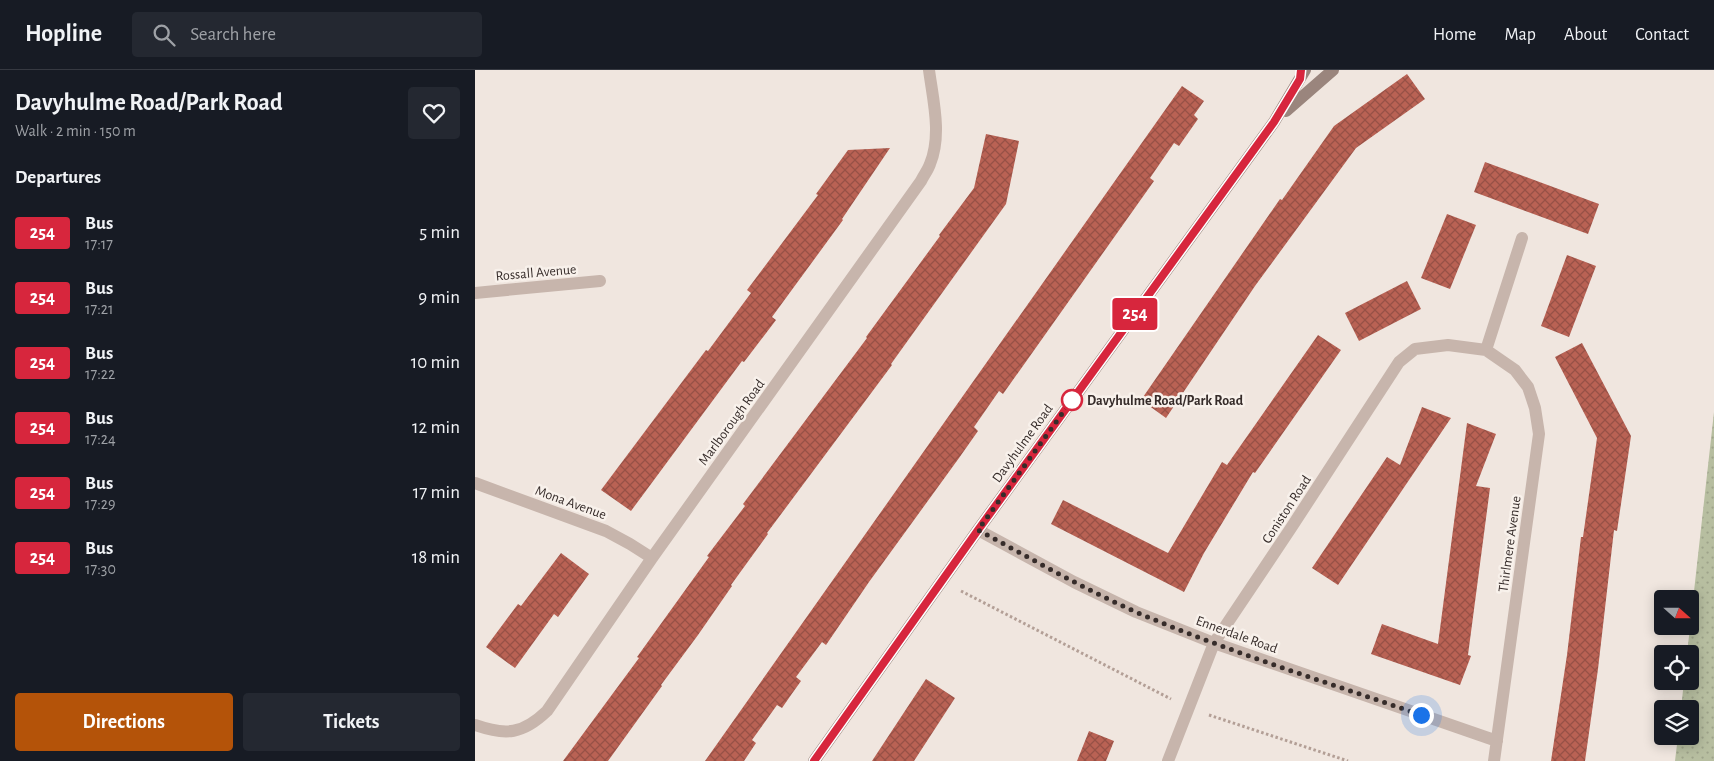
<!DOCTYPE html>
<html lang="en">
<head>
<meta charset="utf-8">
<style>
  body { margin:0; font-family:"Alegreya Sans",sans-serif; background:#242831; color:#f1f3f6; height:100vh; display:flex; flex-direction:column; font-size:19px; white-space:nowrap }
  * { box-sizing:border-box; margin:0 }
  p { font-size:16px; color:#9ea1a6 }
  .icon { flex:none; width:28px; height:28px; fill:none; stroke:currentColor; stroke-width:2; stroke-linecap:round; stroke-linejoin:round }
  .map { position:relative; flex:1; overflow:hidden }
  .sheet { display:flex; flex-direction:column; background:#171b24; width:475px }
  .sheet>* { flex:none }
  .badge { padding:0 10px; border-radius:4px; font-size:18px; line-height:32px }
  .needle { width:32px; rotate:111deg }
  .buttons { position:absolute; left:1179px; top:520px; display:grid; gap:10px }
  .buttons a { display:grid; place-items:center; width:45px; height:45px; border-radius:5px; background:#171b24; box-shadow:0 2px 12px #0003; font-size:25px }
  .you { position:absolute; width:25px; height:25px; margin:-12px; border:4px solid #fff; border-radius:50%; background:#1a73e8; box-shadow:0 0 0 8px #1a73e833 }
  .map>.badge { position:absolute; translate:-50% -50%; box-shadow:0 0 0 2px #fff }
  h2 { padding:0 15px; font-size:19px; line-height:45px }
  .round { display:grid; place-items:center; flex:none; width:52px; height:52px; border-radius:5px; background:#242831 }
  .head { display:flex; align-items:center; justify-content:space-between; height:85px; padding:0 15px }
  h1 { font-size:24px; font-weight:700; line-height:38px }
  .button { display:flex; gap:10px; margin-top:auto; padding:10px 15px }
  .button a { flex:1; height:58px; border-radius:5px; background:#b45309; color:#fff; font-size:20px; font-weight:700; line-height:58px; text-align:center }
  .button a+a { background:#242831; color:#f1f3f6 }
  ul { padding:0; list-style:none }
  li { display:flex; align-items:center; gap:15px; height:65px; padding:0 15px }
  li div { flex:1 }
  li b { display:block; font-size:19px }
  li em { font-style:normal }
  li .badge { min-width:55px; font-weight:700; text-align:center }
  header { display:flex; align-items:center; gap:30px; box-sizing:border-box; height:70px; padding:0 25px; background:#171b24; border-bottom:1px solid #363941 }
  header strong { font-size:24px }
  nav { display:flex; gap:28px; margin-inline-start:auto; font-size:18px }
  .search { width:350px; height:45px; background:#242831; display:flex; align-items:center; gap:12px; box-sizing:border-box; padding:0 18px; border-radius:5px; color:#9ea1a6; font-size:19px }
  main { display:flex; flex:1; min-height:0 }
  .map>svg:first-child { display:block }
  .grass { fill:url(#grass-dots) }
  .building { fill:url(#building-cross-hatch) }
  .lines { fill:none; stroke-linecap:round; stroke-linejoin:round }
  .path { stroke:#b39f96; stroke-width:3; stroke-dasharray:2.5 2.5; stroke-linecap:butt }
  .street { stroke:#c7b5ac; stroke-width:12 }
  .secondary { stroke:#9a857d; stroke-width:12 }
  .line-casing { stroke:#fff; stroke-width:11 }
  .line { stroke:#d7263d; stroke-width:8 }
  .walk { stroke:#362c2a; stroke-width:5; stroke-dasharray:0 9 }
  .stop-dot { fill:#fff; stroke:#d7263d; stroke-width:2.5 }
  .labels { text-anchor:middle; stroke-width:5; stroke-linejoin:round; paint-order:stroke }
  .street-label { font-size:14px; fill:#362c2a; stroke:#f8f1eb }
  .stop-label { font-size:14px; font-weight:bold; fill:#362c2a; stroke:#f8f1eb; text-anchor:start }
</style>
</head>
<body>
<header>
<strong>Hopline</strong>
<div class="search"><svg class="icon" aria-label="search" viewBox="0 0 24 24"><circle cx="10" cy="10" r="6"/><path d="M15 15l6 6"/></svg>Search here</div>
<nav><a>Home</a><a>Map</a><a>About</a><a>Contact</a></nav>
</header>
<main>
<section class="sheet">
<div class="head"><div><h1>Davyhulme Road/Park Road</h1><p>Walk · 2 min · 150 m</p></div><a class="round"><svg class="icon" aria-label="heart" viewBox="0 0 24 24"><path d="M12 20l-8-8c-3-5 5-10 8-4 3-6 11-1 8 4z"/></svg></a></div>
<h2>Departures</h2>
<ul>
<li><span class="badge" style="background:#d7263d;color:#fff">254</span><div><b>Bus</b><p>17:17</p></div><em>5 min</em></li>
<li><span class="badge" style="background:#d7263d;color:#fff">254</span><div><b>Bus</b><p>17:21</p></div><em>9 min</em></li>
<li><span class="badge" style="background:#d7263d;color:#fff">254</span><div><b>Bus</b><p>17:22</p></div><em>10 min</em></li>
<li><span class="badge" style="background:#d7263d;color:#fff">254</span><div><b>Bus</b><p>17:24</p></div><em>12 min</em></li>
<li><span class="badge" style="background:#d7263d;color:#fff">254</span><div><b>Bus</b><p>17:29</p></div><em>17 min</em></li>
<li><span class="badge" style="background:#d7263d;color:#fff">254</span><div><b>Bus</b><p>17:30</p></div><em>18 min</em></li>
</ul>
<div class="button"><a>Directions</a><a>Tickets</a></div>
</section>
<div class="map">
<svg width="1239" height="691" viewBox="0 0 1239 691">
  <defs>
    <pattern id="grass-dots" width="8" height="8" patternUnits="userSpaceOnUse" patternTransform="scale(1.25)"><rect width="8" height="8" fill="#b7bea0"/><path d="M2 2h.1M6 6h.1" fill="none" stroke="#9ea38a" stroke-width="1.8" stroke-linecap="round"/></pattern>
    <pattern id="building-cross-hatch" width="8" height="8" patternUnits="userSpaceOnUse" patternTransform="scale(1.25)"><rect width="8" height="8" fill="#b96254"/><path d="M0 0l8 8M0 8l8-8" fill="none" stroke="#975146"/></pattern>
  </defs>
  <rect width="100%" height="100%" fill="#f0e6df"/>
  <path class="grass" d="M 1239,342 L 1239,691 L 1200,691 L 1203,666 L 1215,666 L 1215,639 L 1206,639 L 1209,611 L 1215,611 L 1215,584 L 1212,584 Z"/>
  <path class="building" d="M 932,4 L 950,29 L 881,78 L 780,216 L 691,348 L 666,330 L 805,129 L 807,130 L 859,56 Z
    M 707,16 L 729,31 L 719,45 L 723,49 L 704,76 L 699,73 L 675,108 L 679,111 L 528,324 L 524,321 L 499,357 L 503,361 L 484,388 L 394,512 L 351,575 L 347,572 L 321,607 L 326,611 L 316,625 L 307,638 L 302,635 L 277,670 L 281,673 L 269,691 L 230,691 Z
    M 511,64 L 544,71 L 531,134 L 416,294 L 417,295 L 292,463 L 293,464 L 256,515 L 257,516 L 223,565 L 186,615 L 187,616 L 133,691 L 88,691 L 164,588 L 162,587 L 234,487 L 232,486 L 270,436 L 268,434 L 392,268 L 391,267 L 465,166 L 464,165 L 499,118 Z
    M 415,78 L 367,149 L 368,150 L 297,247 L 301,250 L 269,292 L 267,291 L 156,441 L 126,420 L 231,280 L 233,281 L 276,223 L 272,220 L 343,125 L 341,124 L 373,80 Z
    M 1010,92 L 1124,134 L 1113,164 L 999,122 Z
    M 972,144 L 1001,155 L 975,219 L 946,208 Z
    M 1092,185 L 1121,196 L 1094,267 L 1066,256 Z
    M 932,211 L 946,239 L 884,271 L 870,243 Z
    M 843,265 L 866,280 L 780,403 L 778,402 L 729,483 L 709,522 L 576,454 L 588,430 L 693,483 L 747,392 L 752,395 Z
    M 1107,273 L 1156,366 L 1142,461 L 1139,460 L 1123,599 L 1110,691 L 1076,691 L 1092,585 L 1106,467 L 1108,467 L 1122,368 L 1080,287 Z
    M 947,337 L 976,348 L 863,515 L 837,498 L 912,387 L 925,395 Z
    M 992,353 L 1021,364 L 1001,416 L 1015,418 L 993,585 L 996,586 L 985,615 L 896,584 L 907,554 L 963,574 Z
    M 86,483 L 114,504 L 83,547 L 79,544 L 40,598 L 11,577 L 43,534 L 46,536 Z
    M 451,609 L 480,628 L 439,691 L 397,691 Z
    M 614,661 L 639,671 L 631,691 L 602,691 Z"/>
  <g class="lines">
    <path class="path" d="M 486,521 L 696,629
      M 734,645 L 873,691"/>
    <path class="street" d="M 0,223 L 125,211
      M 1011,280 L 1047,168
      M 0,413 L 131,461 L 155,474 L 177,488
      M 503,460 L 599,512 L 661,542 L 739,573 L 1022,671
      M 0,655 C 31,666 48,664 72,641 L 177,488 L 446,111 C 449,105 453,100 455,94 C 467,65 458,30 454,0
      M 693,691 L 739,573 L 816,458 L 924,292 L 940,279 L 973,275 L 1011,280 L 1040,300 L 1053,317 L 1060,338 L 1064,364 L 1019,691"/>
    <path class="secondary" d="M 811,41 L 858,0
      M 339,691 L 503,460 L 799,52 L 830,0"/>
  </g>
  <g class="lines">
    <g class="line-casing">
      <path id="line" d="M 339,691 L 503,460 L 799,52 L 825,9 L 826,0"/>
    </g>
    <use href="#line" class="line"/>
    <path class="walk" d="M 597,330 L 503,460 C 555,488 607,518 661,542 C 754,582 851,612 946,645"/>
  </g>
  <circle class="stop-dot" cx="597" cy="330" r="10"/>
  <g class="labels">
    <g class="street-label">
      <text transform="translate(61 202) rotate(-5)" y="5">Rossall Avenue</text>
      <text transform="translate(256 352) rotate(-54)" y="5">Marlborough Road</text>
      <text transform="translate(547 373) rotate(-54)" y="5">Davyhulme Road</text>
      <text transform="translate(96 432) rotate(20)" y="5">Mona Avenue</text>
      <text transform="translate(811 439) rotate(-57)" y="5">Coniston Road</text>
      <text transform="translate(1034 474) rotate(-82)" y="5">Thirlmere Avenue</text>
      <text transform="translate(762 564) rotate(20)" y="5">Ennerdale Road</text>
    </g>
    <g class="stop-label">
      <text x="612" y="335">Davyhulme Road/Park Road</text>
    </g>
  </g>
</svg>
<div class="buttons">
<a><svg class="needle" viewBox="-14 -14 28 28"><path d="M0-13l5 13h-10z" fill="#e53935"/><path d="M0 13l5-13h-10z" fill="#9ea1a6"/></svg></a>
<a><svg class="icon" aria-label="locate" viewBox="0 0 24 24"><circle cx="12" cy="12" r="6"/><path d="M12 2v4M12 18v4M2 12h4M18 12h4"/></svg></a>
<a><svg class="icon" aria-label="layers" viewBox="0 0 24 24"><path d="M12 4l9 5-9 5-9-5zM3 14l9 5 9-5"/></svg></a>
</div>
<div class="you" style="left:946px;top:645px"></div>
<b class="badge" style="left:660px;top:244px;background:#d7263d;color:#fff">254</b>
</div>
</main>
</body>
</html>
